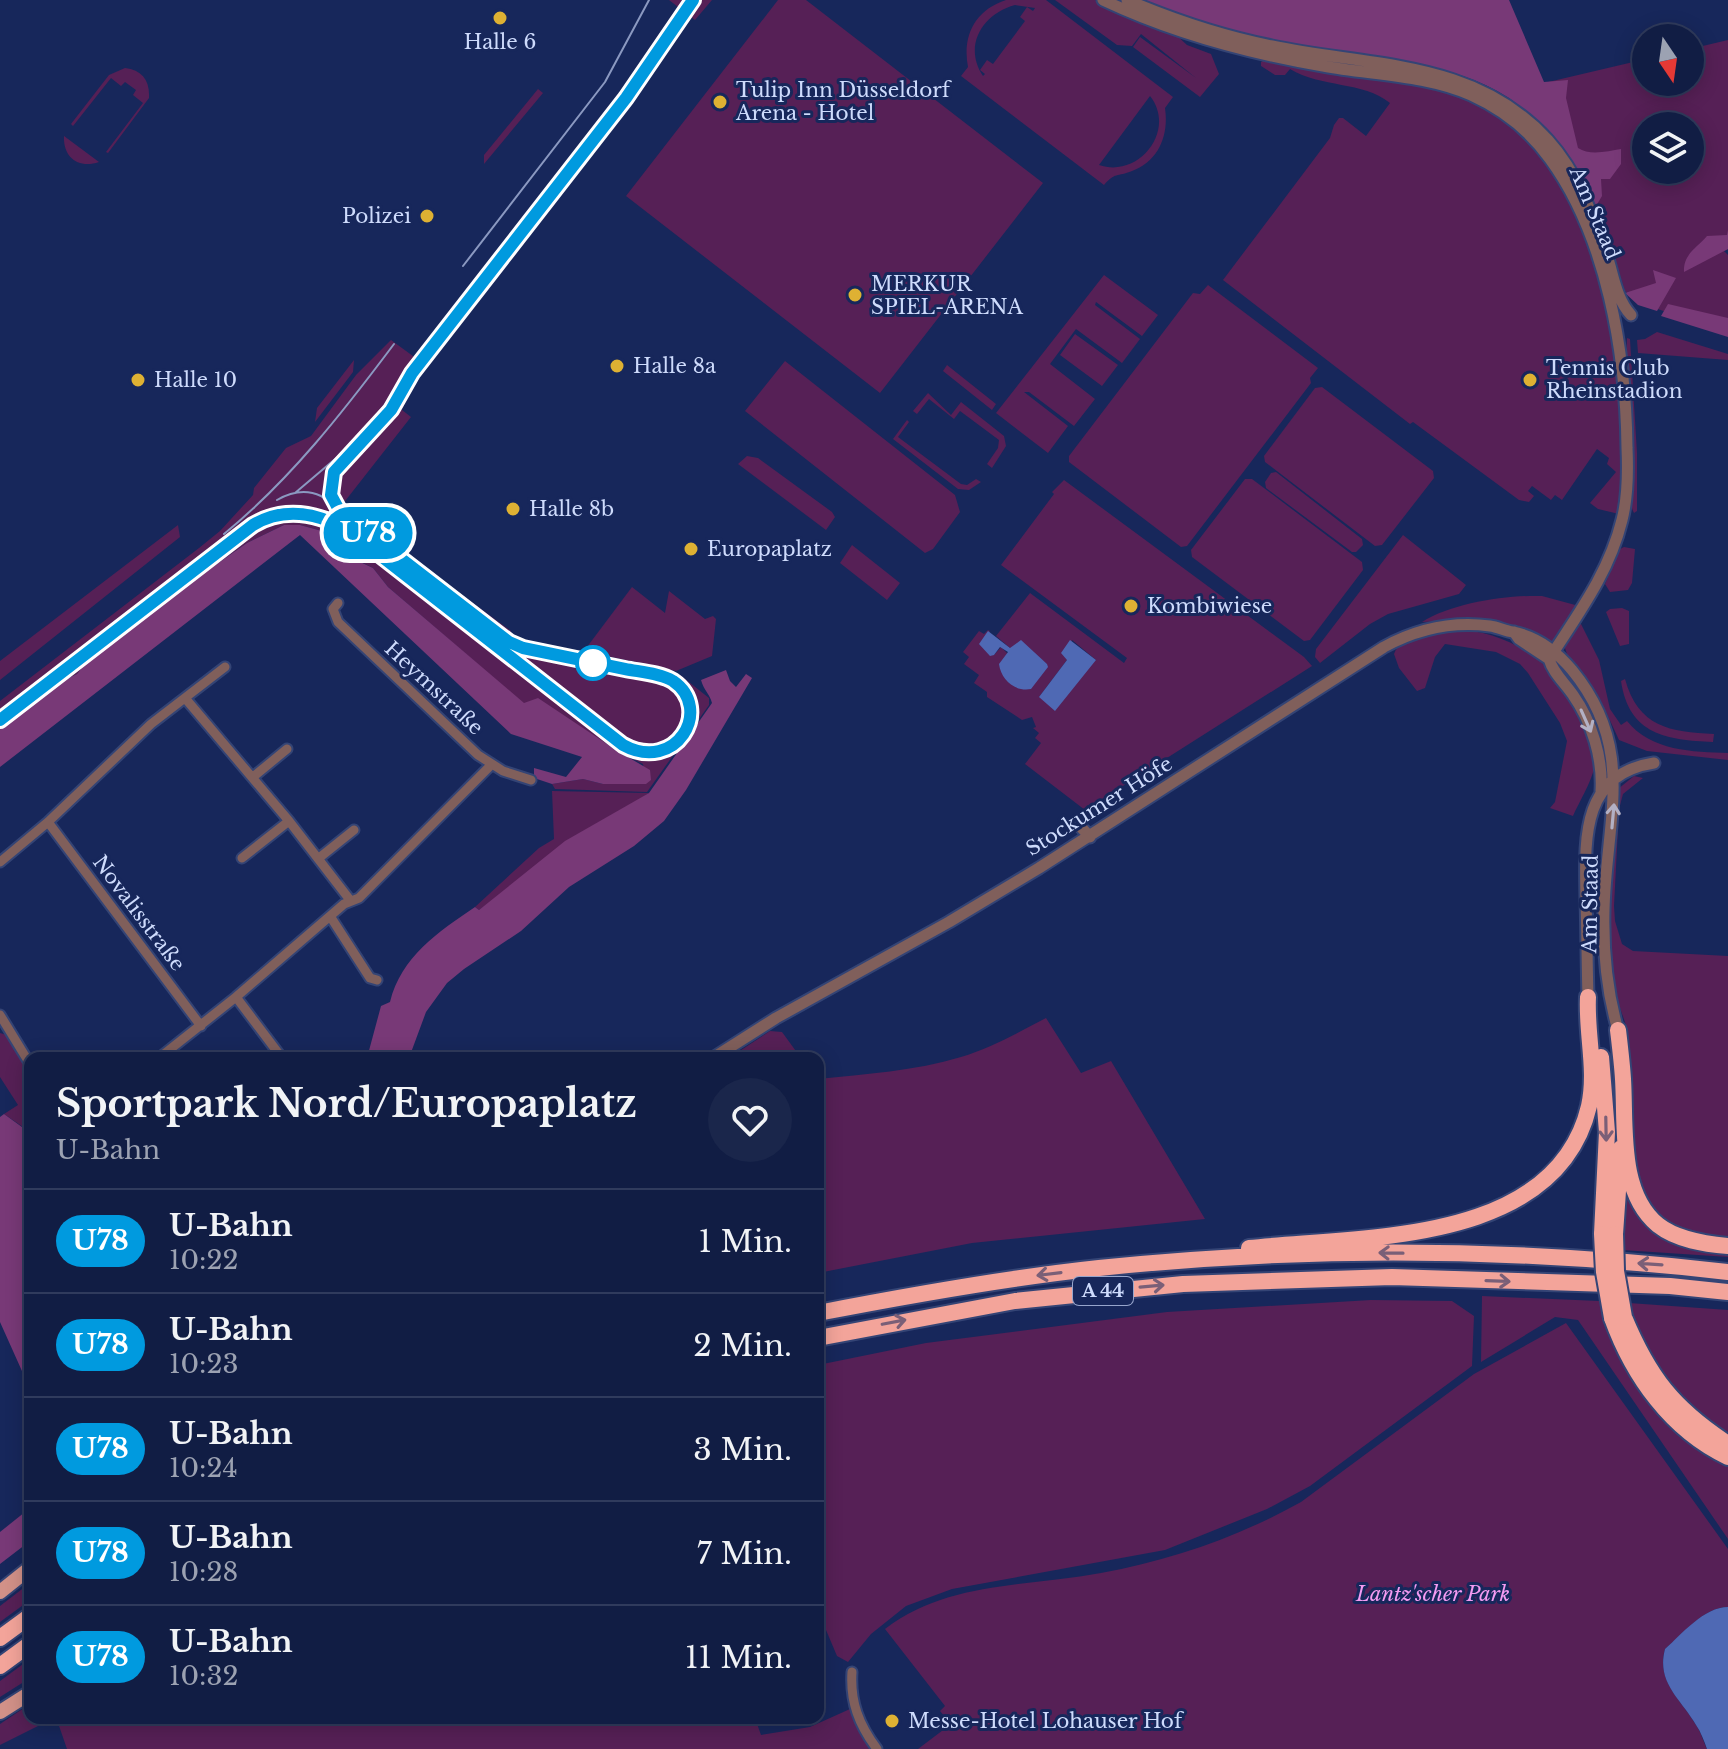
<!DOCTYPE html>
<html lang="de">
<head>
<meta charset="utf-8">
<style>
  body { margin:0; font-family:"Libre Baskerville",serif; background:#1a264b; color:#f1f3f6; height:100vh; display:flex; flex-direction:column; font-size:30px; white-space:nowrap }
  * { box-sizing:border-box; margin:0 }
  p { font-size:26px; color:#9ca2b2 }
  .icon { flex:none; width:44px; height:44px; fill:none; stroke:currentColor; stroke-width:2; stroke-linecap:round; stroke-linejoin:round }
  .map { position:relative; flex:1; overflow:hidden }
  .side { position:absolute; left:24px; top:1052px; width:800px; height:672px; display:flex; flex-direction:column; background:#111d44; border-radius:16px; box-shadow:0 4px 20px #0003,0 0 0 2px #303b5d }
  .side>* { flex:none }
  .badge { padding:0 16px; border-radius:26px; font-size:28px; line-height:52px }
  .needle { width:52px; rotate:167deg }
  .fabs { position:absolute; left:1632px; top:24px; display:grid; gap:16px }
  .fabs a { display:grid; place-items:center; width:72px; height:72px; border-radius:50%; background:#111d44; box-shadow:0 4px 20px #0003,0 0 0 2px #303b5d; font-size:40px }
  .map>.badge { position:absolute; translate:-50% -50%; box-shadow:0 0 0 4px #fff }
  .round { display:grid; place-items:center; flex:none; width:84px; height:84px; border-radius:42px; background:#1a264b }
  .overview { display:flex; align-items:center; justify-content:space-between; height:136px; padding:0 32px }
  h1 { font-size:38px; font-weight:800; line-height:60px }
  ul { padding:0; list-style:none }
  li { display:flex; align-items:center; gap:24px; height:104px; padding:0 32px; border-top:2px solid #303b5d }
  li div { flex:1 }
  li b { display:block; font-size:30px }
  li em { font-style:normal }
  li .badge { min-width:88px; font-weight:700; text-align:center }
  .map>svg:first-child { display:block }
  .green { fill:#562056; fill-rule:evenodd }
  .forest { fill:#783977 }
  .water { fill:#4f69b4 }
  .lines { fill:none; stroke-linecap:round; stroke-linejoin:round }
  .minor-casing { stroke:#344475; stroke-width:13 }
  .tertiary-casing { stroke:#344475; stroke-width:15 }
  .primary-casing { stroke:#344475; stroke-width:18 }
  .motorway-casing { stroke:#344475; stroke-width:20 }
  .minor { stroke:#805f5b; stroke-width:9 }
  .tertiary { stroke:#805f5b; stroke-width:11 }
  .primary { stroke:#d29188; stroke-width:14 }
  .motorway { stroke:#f3a49a; stroke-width:16 }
  .tram { stroke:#8b99c1; stroke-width:2 }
  .motorway-bridge-casing { stroke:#344475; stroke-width:20; stroke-linecap:butt }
  .motorway-bridge { stroke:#f3a49a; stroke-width:16 }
  .oneway { stroke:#b3b0c4 }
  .oneway2 { stroke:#7a5f77 }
  .line-casing { stroke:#fff; stroke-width:18 }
  .line { stroke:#009adf; stroke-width:12 }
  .poi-dot { fill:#deb133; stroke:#17275b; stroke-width:3 }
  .stop-dot { fill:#fff; stroke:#009adf; stroke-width:4 }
  .labels { text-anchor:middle; stroke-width:6; stroke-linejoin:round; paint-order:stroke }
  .shield { fill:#17275b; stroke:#97a5cc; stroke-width:2 }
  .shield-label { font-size:18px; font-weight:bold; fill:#cedbfc }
  .poi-label { font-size:20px; fill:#cedbfc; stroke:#17275b; text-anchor:start }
  .street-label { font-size:20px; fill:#cedbfc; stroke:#17275b }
  .park-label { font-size:20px; font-style:italic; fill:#f49bf2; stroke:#17275b }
</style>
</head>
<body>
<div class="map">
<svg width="1728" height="1749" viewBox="0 0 1728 1749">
  <rect width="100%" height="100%" fill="#17275b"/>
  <path class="green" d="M 669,0 L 712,0 L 695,20 Z
    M 778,0 L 806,0 L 1043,183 L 880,393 L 626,196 Z
    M 1006,0 L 1046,0 L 1173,97 L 1165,108 C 1169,135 1159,161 1132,171 C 1117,177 1115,172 1104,185 L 961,76 L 968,67 C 962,36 975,10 1006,0 ZM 1015,5 L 1035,8 L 1033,11 L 1027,7 L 1020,17 L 1025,21 L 993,64 L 987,60 L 980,70 L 985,74 L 983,76 C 963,46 982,14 1015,5 ZM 1150,96 C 1177,130 1139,179 1099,165 Z
    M 1055,0 L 1095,0 L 1172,31 L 1187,45 L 1211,54 L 1219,74 L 1200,97 L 1133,47 L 1140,37 L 1196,78 L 1141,34 L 1132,46 L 1117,45 Z
    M 1728,40 L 1728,249 L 1724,251 L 1728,255 L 1728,332 L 1639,303 L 1625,291 L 1605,229 L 1544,83 L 1646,59 L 1646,82 L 1690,82 L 1690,49 ZM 1646,126 L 1690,126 L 1690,170 L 1646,170 Z
    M 1266,59 L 1448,91 C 1544,121 1584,210 1605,301 C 1609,319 1615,337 1617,355 C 1625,408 1622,461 1619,514 L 1598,509 L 1590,503 L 1616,472 L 1607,464 L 1609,458 L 1597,449 L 1562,500 L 1555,495 L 1551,500 L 1532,486 L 1528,491 L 1534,496 L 1529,502 L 1519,500 L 1413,422 L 1410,424 L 1223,280 L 1330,138 L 1334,125 L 1339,118 L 1343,118 L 1366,136 L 1390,103 C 1363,81 1321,88 1290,69 L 1285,75 L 1275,75 L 1261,66 L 1261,62 Z
    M 125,68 C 142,70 150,80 149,98 L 108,153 L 106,152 L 143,103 L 133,95 L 136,90 L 125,82 L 121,86 L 111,78 L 73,126 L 71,124 L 109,75 Z
    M 538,89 L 543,93 L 484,164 L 484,155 Z
    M 64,136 L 99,162 C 78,169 63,157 64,136 Z
    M 1104,275 L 1158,315 L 1142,336 L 1096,302 L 1095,305 L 1140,339 L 1122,363 L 1076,329 L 1050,364 L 1095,399 L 1074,426 L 1029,392 L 1024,392 L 1068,426 L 1048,453 L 996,413 Z
    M 1208,285 L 1318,368 L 1310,378 L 1311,383 L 1187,546 L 1181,547 L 1069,462 L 1069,456 L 1193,293 L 1200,294 Z
    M 1657,332 L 1728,354 L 1728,360 L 1638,353 L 1637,340 L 1645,339 Z
    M 1075,334 L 1118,365 L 1102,386 L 1060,355 Z
    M 1627,338 L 1630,339 L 1637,453 L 1637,511 L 1634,513 C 1628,502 1631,489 1631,476 C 1634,430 1624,384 1627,338 Z
    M 391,340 L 417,359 L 416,364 L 388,399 L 411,417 L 342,505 L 359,520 L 511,631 L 505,640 L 519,651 L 537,657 L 539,653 L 648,676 L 654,668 L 680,675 L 709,698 L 709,705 L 647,792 L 555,789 L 552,784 L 583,779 L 603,784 L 646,784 L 643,764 L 524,704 L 388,587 L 373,568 L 357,560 L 341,542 L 322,531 L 300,525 L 284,525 L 247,543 L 155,607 L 89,659 L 77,674 L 62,681 L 0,729 L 0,701 L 199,548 L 220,531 L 253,495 L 254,488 L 286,448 L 311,436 L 356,375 Z
    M 354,360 L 353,372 L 315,422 L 317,408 Z
    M 785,361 L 955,495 L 960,512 L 933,549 L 925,553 L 745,411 Z
    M 947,365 L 996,404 L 992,410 L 943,371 Z
    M 1322,387 L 1433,471 L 1434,478 L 1382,545 L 1375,546 L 1265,462 L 1264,456 L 1315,388 Z
    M 928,393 L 951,415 L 961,402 L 1004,436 L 1006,446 L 992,468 L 987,464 L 998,448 L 999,440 L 960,411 L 954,419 L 929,399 L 917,414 L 913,411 Z
    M 907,420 L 909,422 L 898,437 L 961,484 L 967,485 L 976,479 L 981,482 L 969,490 L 958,489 L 893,439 Z
    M 747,456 L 758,458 L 832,512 L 835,517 L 826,530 L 738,464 Z
    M 1276,472 L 1362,539 L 1363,545 L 1356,552 L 1352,552 L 1266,488 L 1265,482 L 1271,473 Z
    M 1245,479 L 1252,479 L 1362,562 L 1363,570 L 1310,640 L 1304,641 L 1192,557 L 1191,550 Z
    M 1064,480 L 1304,657 L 1312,666 L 1085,810 L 1025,764 L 1041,743 L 1035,738 L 1039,733 L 1033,728 L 1036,727 L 1032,717 L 1022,720 L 987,697 L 987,692 L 974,683 L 979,675 L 964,664 L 969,657 L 963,652 L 979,631 L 984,634 L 988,630 L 990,631 L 980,644 L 994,655 L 1001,647 L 1008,654 L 1047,664 L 1030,651 L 1010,648 L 996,636 L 1030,593 L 1124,663 L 1127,658 L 1001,565 L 1054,494 L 1052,492 ZM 1072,640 L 1096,660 L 1039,697 L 1067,660 Z
    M 178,525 L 180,537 L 0,680 L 0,661 Z
    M 1403,535 L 1466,585 L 1459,594 L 1388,614 L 1370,624 L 1320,663 L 1315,657 L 1316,649 Z
    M 852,545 L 900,583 L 887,600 L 840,563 Z
    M 1624,547 L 1635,549 L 1632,583 L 1628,590 L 1610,592 L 1605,584 L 1620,549 Z
    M 632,587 L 665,613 L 669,591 L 705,619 L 713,616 L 716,619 L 712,656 L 676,671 L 584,651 Z
    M 1542,596 L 1579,606 L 1580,622 L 1599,660 L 1610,709 L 1621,725 L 1627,721 C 1651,751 1693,752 1728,753 L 1728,760 L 1647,751 L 1619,740 L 1600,699 L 1569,660 L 1563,642 L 1549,644 L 1449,621 L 1422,622 C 1452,603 1507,595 1542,596 Z
    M 1622,608 L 1629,611 L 1629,644 L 1620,646 L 1606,612 L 1610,609 Z
    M 1454,629 C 1516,632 1567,670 1586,730 C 1589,739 1595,750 1595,759 C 1597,773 1579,802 1573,816 L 1550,808 L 1555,802 L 1567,741 L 1560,723 L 1528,673 L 1520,664 L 1496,652 L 1445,644 L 1435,657 L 1425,688 L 1417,691 L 1399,668 L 1394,654 C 1401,635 1436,632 1454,629 Z
    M 1625,679 C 1638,727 1670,732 1714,734 L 1713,742 C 1667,740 1629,735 1621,681 Z
    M 1634,776 L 1643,778 L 1623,794 L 1619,809 L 1614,906 L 1615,921 L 1622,944 L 1633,951 L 1728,956 L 1728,1257 L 1622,1250 L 1623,1173 L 1634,1131 L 1627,1028 L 1615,994 L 1609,921 L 1618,789 Z
    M 552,791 L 649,793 L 479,910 L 475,907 L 539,848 L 554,839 Z
    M 1046,1018 L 1081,1073 L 1111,1061 L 1205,1219 L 972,1243 L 818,1273 L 818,1079 C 865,1074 915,1071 961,1057 C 991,1048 1019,1032 1046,1018 Z
    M 770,1031 L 782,1032 L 801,1058 L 729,1058 Z
    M 0,1033 L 7,1035 L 30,1071 L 30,1125 L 23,1127 L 4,1114 L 18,1105 L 0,1077 Z
    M 1482,1296 L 1599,1301 L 1612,1339 L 1728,1463 L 1728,1539 L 1578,1320 L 1555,1317 L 1481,1362 Z
    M 1371,1300 L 1452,1301 L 1474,1316 L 1472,1366 L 1310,1486 L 1267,1509 L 1165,1550 L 952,1589 L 906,1606 L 871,1634 L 848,1662 L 837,1656 L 818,1611 L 818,1365 L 926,1343 L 1167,1312 Z
    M 1629,1303 L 1728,1310 L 1728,1437 C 1715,1427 1699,1418 1687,1407 C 1658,1380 1638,1341 1629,1303 Z
    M 1566,1323 L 1728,1549 L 1728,1607 C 1704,1607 1683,1634 1665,1649 C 1656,1682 1681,1699 1696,1725 C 1701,1732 1703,1741 1707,1749 L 918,1749 L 951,1724 L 940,1711 L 945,1706 L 885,1629 C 948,1581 1027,1587 1101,1573 C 1172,1560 1238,1537 1301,1502 L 1474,1374 Z
    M 30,1583 L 30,1600 L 0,1622 L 0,1606 Z
    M 30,1659 L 30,1678 L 0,1697 L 0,1681 Z
    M 30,1704 L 30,1718 L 54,1718 L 0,1745 L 0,1724 Z
    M 850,1709 L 869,1749 L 67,1749 L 57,1720 L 755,1718 L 761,1735 L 810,1727 Z"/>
  <path class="forest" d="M 1140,0 L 1509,0 L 1544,82 L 1568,80 L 1566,98 L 1578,148 C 1590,156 1608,151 1621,149 L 1621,164 L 1610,179 L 1601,179 L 1602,196 L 1596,206 C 1586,191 1579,174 1569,158 C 1554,135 1531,114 1509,98 C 1450,59 1371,61 1304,47 C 1247,36 1194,21 1140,0 Z
    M 1728,230 L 1728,249 L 1684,272 C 1683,254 1697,248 1707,236 L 1727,235 Z
    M 1653,270 L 1676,278 L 1657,311 L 1638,305 L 1625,293 L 1656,283 Z
    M 1668,304 L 1728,318 L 1728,337 L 1661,316 Z
    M 284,525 L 300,525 L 322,531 L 341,543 L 356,560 L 373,568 L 388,587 L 524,703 L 538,698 L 616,750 L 650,770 L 651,780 L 646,784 L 603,784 L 583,779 L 552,784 L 534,778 L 534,768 L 566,777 L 582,757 L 511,734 L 300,535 L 0,767 L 0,729 L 62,681 L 77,674 L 89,659 L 155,607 L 247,543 Z
    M 726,670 L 730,681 L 736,687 L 746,674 L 752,678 L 686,790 L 664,821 L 634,846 L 569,887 L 521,931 L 464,969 L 447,983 L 426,1012 L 409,1058 L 367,1058 L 381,1006 L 390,1002 C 401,957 438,932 475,907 L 479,910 L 565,841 L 649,793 L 712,703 C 710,694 704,691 701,680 Z
    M 4,1114 L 22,1127 L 30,1125 L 30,1400 L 26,1380 L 0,1322 L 0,1117 Z
    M 30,1508 L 30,1541 L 0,1564 L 0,1532 Z"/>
  <path class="water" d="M 988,631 L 1010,648 L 1021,640 L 1047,664 L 1048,667 L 1031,689 C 1015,692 1001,680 999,664 L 1008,652 L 1000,647 L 994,655 L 990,656 L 979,644 Z
    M 1070,640 L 1096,660 L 1055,711 L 1039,697 L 1067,660 L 1061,653 Z
    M 1728,1607 L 1728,1749 L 1707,1749 C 1704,1741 1701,1732 1696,1725 C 1681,1699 1656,1683 1665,1649 C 1682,1634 1704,1607 1728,1607 Z"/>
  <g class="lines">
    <g class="minor-casing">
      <path id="minor" d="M 338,603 L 333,609 L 338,622 L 478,755 L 503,771 L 531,780
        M 185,698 L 289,821 L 350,900
        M 253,777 L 287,749
        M 48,822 L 201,1026
        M 242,858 L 289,821
        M 319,858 L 354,830
        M 0,862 L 48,822 L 151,724 L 225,667
        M 330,916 L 370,978 L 377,980
        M 236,997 L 282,1058
        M 0,1015 L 30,1064
        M 159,1058 L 236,997 L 344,904 L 359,898 L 491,765
        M 852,1672 C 850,1702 859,1725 877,1749"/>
    </g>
    <g class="tertiary-casing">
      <path id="tertiary" d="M 1103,0 C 1173,33 1247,53 1323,66 C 1371,75 1426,75 1471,95 C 1502,109 1530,131 1550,159 C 1607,237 1626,354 1627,448 C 1628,471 1628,497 1622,520 C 1609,573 1578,614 1549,659
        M 1127,0 C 1174,20 1222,36 1272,46 C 1371,67 1474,59 1548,140 C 1578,173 1594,218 1608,259 C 1614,278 1617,300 1631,315
        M 1514,632 L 1519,639 L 1549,659
        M 1549,659 C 1553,673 1565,683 1573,695 C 1592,722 1603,758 1601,791
        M 1080,826 L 1090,837
        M 1588,997 C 1587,964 1587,932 1586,899 C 1585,841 1580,774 1654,763
        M 713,1058 L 776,1018 L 949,922 L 1039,868 L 1384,647 C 1417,629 1452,621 1490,626 C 1498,627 1505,631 1513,632 C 1538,637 1556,651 1572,670 C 1637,749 1606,819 1604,910 C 1603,950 1607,992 1618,1030"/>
    </g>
    <g class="primary-casing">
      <path id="primary" d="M 0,1592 L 30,1568
        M 0,1712 L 30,1693"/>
    </g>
    <g class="motorway-casing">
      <path id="motorway" d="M 1618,1030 C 1620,1047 1622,1063 1623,1079 C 1626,1126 1618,1192 1658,1225 C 1677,1240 1705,1244 1728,1246
        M 1601,1057 L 1607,1132 L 1602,1234
        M 1615,1234 L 1621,1148
        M 1249,1248 C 1361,1236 1556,1246 1589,1106 C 1597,1070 1586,1034 1588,997
        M 818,1313 C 911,1295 1005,1278 1099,1268 C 1307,1246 1520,1248 1728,1272
        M 1624,1317 C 1649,1377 1673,1408 1728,1444
        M 1612,1318 C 1633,1376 1671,1430 1728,1457
        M 818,1338 L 1015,1301 L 1183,1284 L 1392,1277 L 1670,1286 L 1728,1292
        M 0,1638 L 30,1616
        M 0,1666 L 30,1644"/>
    </g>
    <use href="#minor" class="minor"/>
    <use href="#tertiary" class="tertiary"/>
    <use href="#primary" class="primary"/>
    <use href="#motorway" class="motorway"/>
    <path class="tram" d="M 463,266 L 605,82 L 649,0
      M 483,282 L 626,98 L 693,0
      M 295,493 L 354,443 L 419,363
      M 253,525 C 283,507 308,514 339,525 L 623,745 C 675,773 714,712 674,682 C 663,674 645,673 633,671 C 609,666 585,660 562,656 C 548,653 533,651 520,647 C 498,639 479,618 461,604 C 414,569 368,532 321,496 C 306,489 291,492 277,500
      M 224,534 C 290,480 343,412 394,344
      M 0,720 L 260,520"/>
    <g class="motorway-bridge-casing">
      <path id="motorway-bridge" d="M 1602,1234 L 1604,1272 L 1612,1318
        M 1615,1234 L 1616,1271 L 1624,1317"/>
    </g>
    <use href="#motorway-bridge" class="motorway-bridge"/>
  </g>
  <defs><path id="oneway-shaft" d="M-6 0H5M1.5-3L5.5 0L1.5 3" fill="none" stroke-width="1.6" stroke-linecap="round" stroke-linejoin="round" transform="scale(2)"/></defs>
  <g class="oneway">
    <use href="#oneway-shaft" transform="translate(1586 721) rotate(66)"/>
    <use href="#oneway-shaft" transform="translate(1613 816) rotate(-85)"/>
  </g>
  <g class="oneway2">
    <use href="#oneway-shaft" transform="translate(1606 1129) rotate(89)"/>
    <use href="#oneway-shaft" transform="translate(1391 1253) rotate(-179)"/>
    <use href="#oneway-shaft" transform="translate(1650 1264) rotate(-176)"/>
    <use href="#oneway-shaft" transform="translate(1049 1274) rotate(173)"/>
    <use href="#oneway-shaft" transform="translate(1498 1281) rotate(2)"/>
    <use href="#oneway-shaft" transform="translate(1152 1286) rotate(-5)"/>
    <use href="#oneway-shaft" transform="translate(894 1322) rotate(-11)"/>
  </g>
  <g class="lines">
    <g class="line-casing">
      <path id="line" d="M 0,720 L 253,525 C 285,506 318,513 349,531 L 623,745 C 676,774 714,709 673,681 C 660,673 640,672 625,669 C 591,662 557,655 523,648 L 509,642 L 347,517 L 338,508 L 331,495 L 334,472 L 391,410 L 412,373 L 626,98 L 693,0"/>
    </g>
    <use href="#line" class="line"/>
  </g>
  <g class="poi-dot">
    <circle cx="500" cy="18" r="8"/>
    <circle cx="720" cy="102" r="8"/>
    <circle cx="427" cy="216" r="8"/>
    <circle cx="855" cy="295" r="8"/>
    <circle cx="617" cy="366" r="8"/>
    <circle cx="138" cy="380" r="8"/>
    <circle cx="1530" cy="380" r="8"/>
    <circle cx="513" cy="509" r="8"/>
    <circle cx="691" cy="549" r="8"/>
    <circle cx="1131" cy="606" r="8"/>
    <circle cx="892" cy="1721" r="8"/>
  </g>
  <circle class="stop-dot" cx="593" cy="663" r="16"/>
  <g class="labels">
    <rect class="shield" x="1073" y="1277" width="60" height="28" rx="6"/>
    <g class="shield-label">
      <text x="1103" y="1297">A 44</text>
    </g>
    <g class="poi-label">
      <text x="500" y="49" text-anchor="middle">Halle 6</text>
      <text x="736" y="97">Tulip Inn Düsseldorf<tspan x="736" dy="23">Arena - Hotel</tspan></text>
      <text x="411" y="223" text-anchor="end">Polizei</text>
      <text x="871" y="291">MERKUR<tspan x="871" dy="23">SPIEL-ARENA</tspan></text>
      <text x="633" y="373">Halle 8a</text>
      <text x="1546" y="375">Tennis Club<tspan x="1546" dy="23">Rheinstadion</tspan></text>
      <text x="154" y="387">Halle 10</text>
      <text x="529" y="516">Halle 8b</text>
      <text x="707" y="556">Europaplatz</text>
      <text x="1147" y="613">Kombiwiese</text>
      <text x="908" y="1728">Messe-Hotel Lohauser Hof</text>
    </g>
    <g class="street-label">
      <text transform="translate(1595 213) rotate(67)" y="7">Am Staad</text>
      <text transform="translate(434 688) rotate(43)" y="7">Heymstraße</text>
      <text transform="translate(1099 806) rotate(-32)" y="7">Stockumer Höfe</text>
      <text transform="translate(1590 904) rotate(-89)" y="7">Am Staad</text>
      <text transform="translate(139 913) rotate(53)" y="7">Novalisstraße</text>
    </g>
    <g class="park-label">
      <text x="1433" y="1601">Lantz'scher Park</text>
    </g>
  </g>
</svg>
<div class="fabs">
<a><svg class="needle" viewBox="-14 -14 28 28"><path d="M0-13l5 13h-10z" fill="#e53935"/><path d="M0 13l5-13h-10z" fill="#9ca2b2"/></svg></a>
<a><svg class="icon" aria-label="layers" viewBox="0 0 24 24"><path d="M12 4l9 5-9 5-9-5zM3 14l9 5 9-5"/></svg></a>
</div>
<b class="badge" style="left:368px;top:533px;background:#009adf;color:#fff">U78</b>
<section class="side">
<div class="overview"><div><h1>Sportpark Nord/Europaplatz</h1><p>U-Bahn</p></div><a class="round"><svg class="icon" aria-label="heart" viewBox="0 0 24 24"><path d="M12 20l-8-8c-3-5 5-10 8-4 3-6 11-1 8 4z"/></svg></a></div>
<ul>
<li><span class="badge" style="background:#009adf;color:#fff">U78</span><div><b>U-Bahn</b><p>10:22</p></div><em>1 Min.</em></li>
<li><span class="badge" style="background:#009adf;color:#fff">U78</span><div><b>U-Bahn</b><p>10:23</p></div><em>2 Min.</em></li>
<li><span class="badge" style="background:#009adf;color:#fff">U78</span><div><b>U-Bahn</b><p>10:24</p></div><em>3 Min.</em></li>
<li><span class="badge" style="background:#009adf;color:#fff">U78</span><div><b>U-Bahn</b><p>10:28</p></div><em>7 Min.</em></li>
<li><span class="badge" style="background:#009adf;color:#fff">U78</span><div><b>U-Bahn</b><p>10:32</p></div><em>11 Min.</em></li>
</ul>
</section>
</div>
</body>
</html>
